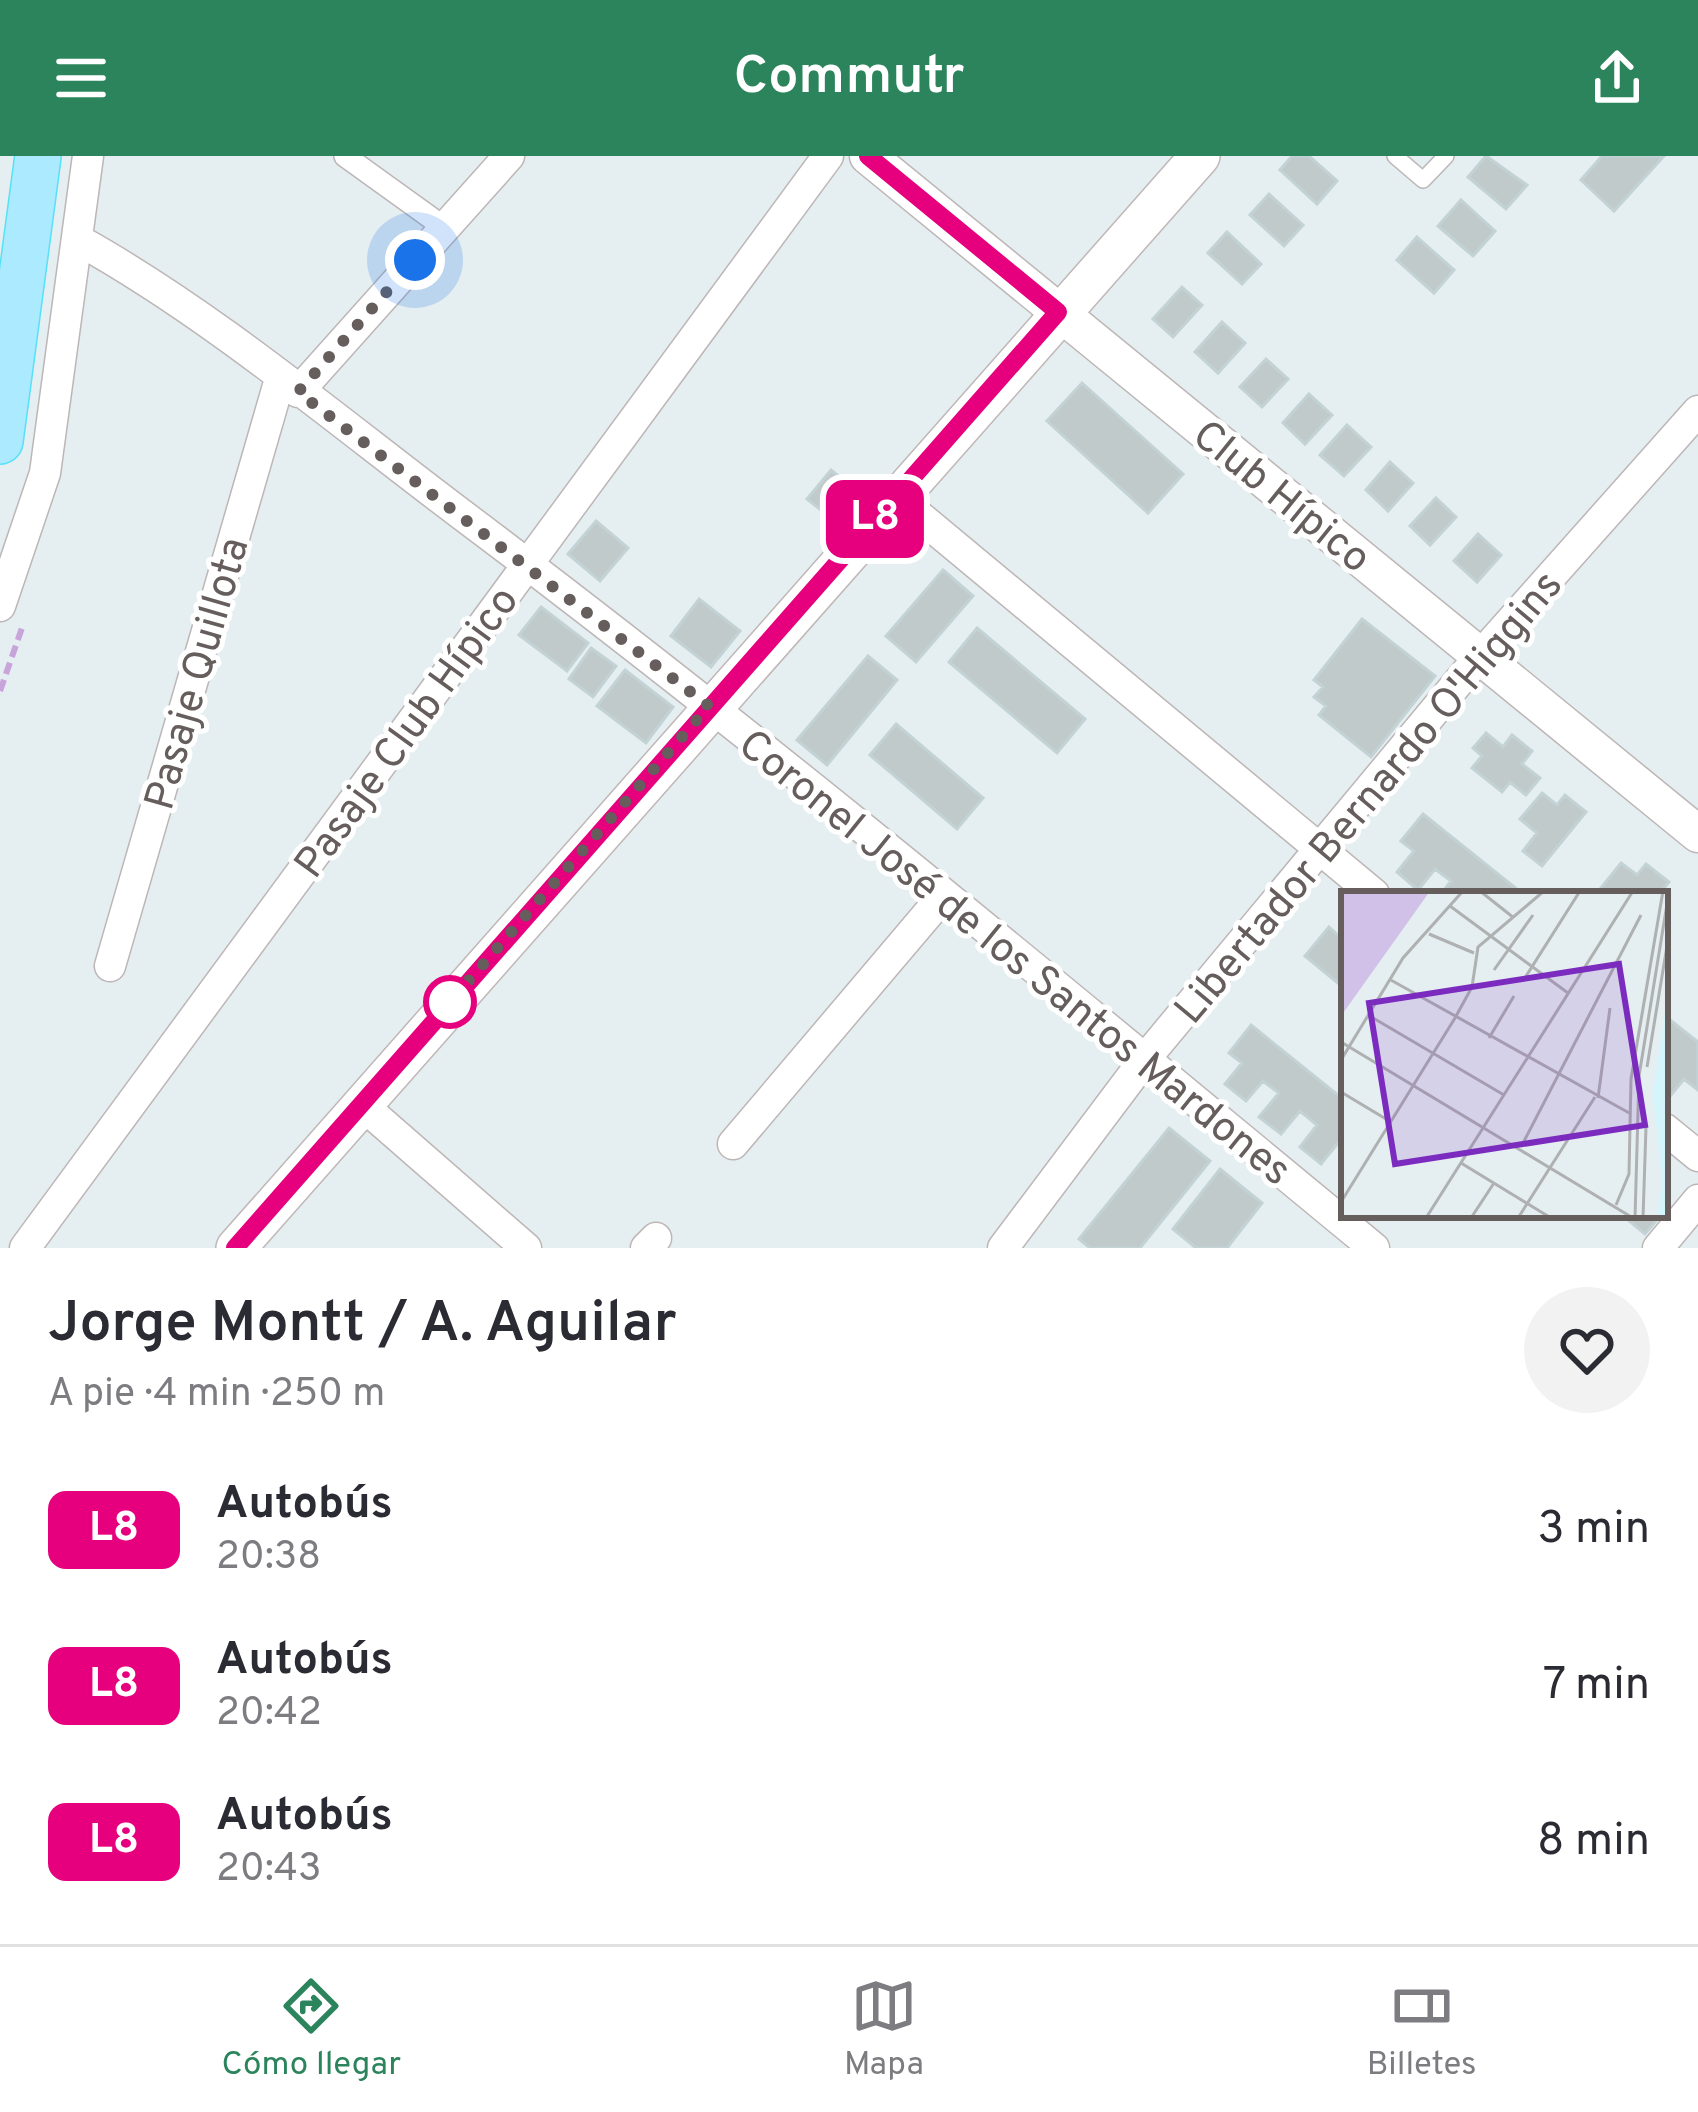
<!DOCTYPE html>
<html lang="es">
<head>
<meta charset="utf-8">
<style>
  body { margin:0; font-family:Overpass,sans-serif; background:#f2f2f3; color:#2b2b33; height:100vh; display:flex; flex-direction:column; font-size:45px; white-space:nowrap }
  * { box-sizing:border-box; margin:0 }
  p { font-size:39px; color:#7c7c81 }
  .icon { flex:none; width:66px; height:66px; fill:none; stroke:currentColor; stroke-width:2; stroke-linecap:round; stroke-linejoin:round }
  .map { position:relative; height:1092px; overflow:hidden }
  .details { display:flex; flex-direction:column; background:#fff; flex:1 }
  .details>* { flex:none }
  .badge { padding:0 24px; border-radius:18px; font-size:42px; line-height:78px }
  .you { position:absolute; width:60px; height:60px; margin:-30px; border:9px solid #fff; border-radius:50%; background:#1a73e8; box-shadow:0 0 0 18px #1a73e833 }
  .map>.badge { position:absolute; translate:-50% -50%; box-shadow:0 0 0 6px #fff }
  .round { display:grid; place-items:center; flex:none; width:126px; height:126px; border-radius:63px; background:#f2f2f3 }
  .head { display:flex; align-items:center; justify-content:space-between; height:204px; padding:0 48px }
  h1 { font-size:57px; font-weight:600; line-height:90px }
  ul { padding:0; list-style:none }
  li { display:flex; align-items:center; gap:36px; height:156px; padding:0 48px }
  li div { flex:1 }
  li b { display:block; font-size:45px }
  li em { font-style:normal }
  li .badge { min-width:132px; font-weight:700; text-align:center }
  header { display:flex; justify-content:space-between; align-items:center; height:156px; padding:0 48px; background:#2b845c; color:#fff; font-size:54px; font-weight:600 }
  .tabs { display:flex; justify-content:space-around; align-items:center; height:168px; border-top:3px solid #e1e1e2; background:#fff; font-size:33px; color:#7c7c81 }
  .tabs a { display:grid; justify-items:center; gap:6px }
  .tabs .current { color:#2b845c }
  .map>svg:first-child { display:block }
  .building { fill:#c1cacb; stroke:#c3d3d5; stroke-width:3 }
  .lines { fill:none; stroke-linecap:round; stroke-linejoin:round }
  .service-casing { stroke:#bdb6b6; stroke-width:18 }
  .pedestrian-casing { stroke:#bdb6b6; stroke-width:24 }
  .minor-casing { stroke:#bdb6b6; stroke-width:33 }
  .tertiary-casing { stroke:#bdb6b6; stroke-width:39 }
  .secondary-casing { stroke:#c0b7b7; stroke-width:42 }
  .primary-casing { stroke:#57e1f7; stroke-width:48 }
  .path { stroke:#c9a4db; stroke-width:6; stroke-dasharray:12 6; stroke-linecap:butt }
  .service { stroke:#fff; stroke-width:15 }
  .pedestrian { stroke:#fff; stroke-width:21 }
  .minor { stroke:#fff; stroke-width:30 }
  .tertiary { stroke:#fff; stroke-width:36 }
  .secondary { stroke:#fff; stroke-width:39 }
  .primary { stroke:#abeaff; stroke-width:45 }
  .line-casing { stroke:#fff; stroke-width:27 }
  .line { stroke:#e6007e; stroke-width:18 }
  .walk { stroke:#665d5d; stroke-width:12; stroke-dasharray:0 21.6 }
  .stop-dot { fill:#fff; stroke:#e6007e; stroke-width:6 }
  .labels { text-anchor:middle; stroke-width:10; stroke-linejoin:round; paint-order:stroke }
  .street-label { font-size:42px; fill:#665d5d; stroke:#fff }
  .inset-road { fill:none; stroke:#aeb0b1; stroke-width:3 }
  .view { fill:#7b2cbf; fill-opacity:0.15; stroke:#7b2cbf; stroke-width:6 }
  .inset-edge { fill:none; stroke:#665d5d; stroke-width:6 }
</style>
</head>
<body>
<header><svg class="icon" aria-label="menu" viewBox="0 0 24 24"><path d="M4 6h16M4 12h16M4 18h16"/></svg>Commutr<svg class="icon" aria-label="share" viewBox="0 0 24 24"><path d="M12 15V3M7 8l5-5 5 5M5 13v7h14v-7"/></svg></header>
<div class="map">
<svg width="1698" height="1092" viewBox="0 0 1698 1092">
  <rect width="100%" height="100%" fill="#e5eef0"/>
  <path class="building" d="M 1292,0 L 1309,0 L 1337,25 L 1317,48 L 1280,14 Z
    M 1486,0 L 1527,29 L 1506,53 L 1468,21 Z
    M 1602,0 L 1664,0 L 1614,55 L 1581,24 Z
    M 1269,38 L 1303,69 L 1284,90 L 1250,59 Z
    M 1461,44 L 1495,75 L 1473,100 L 1438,70 Z
    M 1227,76 L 1261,108 L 1242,128 L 1208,97 Z
    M 1417,81 L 1454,114 L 1434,137 L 1397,104 Z
    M 1182,131 L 1202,149 L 1173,181 L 1153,163 Z
    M 1222,166 L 1245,187 L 1218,217 L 1195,196 Z
    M 1266,203 L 1288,223 L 1262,251 L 1240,231 Z
    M 1082,227 L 1183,318 L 1148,357 L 1047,265 Z
    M 1309,238 L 1332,259 L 1305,288 L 1283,267 Z
    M 1347,269 L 1371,291 L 1344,320 L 1320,299 Z
    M 1390,306 L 1413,327 L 1388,355 L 1366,334 Z
    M 831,314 L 863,340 L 840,369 L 807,343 Z
    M 1436,342 L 1456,361 L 1430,389 L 1410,370 Z
    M 596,365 L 628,392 L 600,425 L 568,398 Z
    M 1478,378 L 1501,399 L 1477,426 L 1454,405 Z
    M 943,414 L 973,440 L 916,506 L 886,480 Z
    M 699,443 L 740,475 L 711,511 L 671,480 Z
    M 541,451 L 588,487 L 567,515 L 519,479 Z
    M 1362,463 L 1435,520 L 1371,601 L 1319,559 L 1326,550 L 1314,541 L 1323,531 L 1314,524 Z
    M 977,472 L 1085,563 L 1057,597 L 949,506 Z
    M 591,492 L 616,510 L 593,541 L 569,523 Z
    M 868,500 L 897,524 L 827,609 L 797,584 Z
    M 625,514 L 673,551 L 646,587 L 597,550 Z
    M 896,568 L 983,642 L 957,673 L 870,599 Z
    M 1486,577 L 1503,591 L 1512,579 L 1532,595 L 1522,608 L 1540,622 L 1526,639 L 1510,626 L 1502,636 L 1472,612 L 1482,600 L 1473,592 Z
    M 1542,637 L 1557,649 L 1565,639 L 1586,656 L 1542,710 L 1523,695 L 1537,677 L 1520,663 Z
    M 1423,658 L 1523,738 L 1441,738 L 1451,725 L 1435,713 L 1418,734 L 1397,716 L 1414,695 L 1401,685 Z
    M 1621,707 L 1637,719 L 1646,708 L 1669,726 L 1659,738 L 1596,738 Z
    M 1329,771 L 1340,781 L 1344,776 L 1344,832 L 1305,800 Z
    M 1665,860 L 1698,886 L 1698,934 L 1684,923 L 1667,944 Z
    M 1251,869 L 1344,944 L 1344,992 L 1338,987 L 1321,1008 L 1300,991 L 1317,969 L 1300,955 L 1281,978 L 1259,961 L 1279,937 L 1263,925 L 1246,945 L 1225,928 L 1242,907 L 1229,897 Z
    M 1169,972 L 1210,1005 L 1140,1092 L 1090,1092 L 1079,1083 Z
    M 1220,1013 L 1262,1047 L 1227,1092 L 1196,1092 L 1173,1073 Z
    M 1622,1059 L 1661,1059 L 1645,1078 Z"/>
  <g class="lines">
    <g class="service-casing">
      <path id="service" d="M 1395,0 L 1423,24 L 1446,0"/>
    </g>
    <g class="pedestrian-casing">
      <path id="pedestrian" d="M 345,0 L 445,72"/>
    </g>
    <g class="minor-casing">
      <path id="minor" d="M 78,84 C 210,157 340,267 461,358 C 774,593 1073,844 1374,1092
        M 298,236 L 509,0
        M 895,340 L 1374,738
        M 0,450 L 45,317 L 88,0
        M 110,810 L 280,223
        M 361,948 L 526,1092
        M 1665,973 L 1698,1000
        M 733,988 L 944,739
        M 25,1092 L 828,0
        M 646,1092 L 656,1082
        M 1003,1092 L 1145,903 L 1480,500 L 1698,255
        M 1658,1092 L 1698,1044"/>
    </g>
    <g class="tertiary-casing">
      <path id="tertiary" d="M 868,0 L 1698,678"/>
    </g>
    <g class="secondary-casing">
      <path id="secondary" d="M 236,1092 L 1200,0"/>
    </g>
    <g class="primary-casing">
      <path id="primary" d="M 0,285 L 38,0"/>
    </g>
    <path class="path" d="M 0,535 L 23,469"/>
    <use href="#service" class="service"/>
    <use href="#pedestrian" class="pedestrian"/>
    <use href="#minor" class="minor"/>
    <use href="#tertiary" class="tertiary"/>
    <use href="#secondary" class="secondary"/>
    <use href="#primary" class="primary"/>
  </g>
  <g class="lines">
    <g class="line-casing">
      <path id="line" d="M 235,1092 L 1058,156 L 868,0"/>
    </g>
    <use href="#line" class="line"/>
    <path class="walk" d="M 415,104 L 298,236 L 709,550 L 450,846"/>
  </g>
  <circle class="stop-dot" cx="450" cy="846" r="24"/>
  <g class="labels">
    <g class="street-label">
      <text transform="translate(1283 339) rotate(39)" y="15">Club Hípico</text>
      <text transform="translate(195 517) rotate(-74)" y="15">Pasaje Quillota</text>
      <text transform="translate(405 575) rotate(-54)" y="15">Pasaje Club Hípico</text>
      <text transform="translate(1367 640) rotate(-50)" y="15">Libertador Bernardo O'Higgins</text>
      <text transform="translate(1016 800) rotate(39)" y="15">Coronel José de los Santos Mardones</text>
    </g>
  </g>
  <g transform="translate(1341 735)">
    <rect width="327" height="327" fill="#e5eef0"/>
    <path d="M 0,0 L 89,0 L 0,125 Z" fill="#d1c1e8"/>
    <path d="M 327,99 L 327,327 L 316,327 L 321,291 L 312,202 Z" fill="#d5f5fc"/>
    <path class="inset-road" d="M 139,0 L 173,27M 109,15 L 227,102M 88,43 L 133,62M 153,79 L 192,24M 48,88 L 290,223M 182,90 L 239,0M 27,124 L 163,204M 148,147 L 173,105M 0,151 L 292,327M 0,169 L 62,67 L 122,0M 306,176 L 327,49M 0,201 L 50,231M 257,207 L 269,117M 180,256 L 300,24M 120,272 L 210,327M 0,311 L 114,127 L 131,96 L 137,56 L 203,0M 275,314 L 288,283 L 290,188 L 322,0M 85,327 L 292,0M 130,327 L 153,292M 177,327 L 254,206M 294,327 L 298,185 L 327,7M 302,327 L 305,236"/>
    <path class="view" d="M 278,73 L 304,234 L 54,273 L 28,112 Z"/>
    <rect width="327" height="327" class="inset-edge"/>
  </g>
</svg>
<div class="you" style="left:415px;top:104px"></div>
<b class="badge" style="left:875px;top:363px;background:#e6007e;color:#fff">L8</b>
</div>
<section class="details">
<div class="head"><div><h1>Jorge Montt / A. Aguilar</h1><p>A pie · 4 min · 250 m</p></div><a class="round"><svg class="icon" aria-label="heart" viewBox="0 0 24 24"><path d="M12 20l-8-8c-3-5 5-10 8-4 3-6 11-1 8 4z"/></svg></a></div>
<ul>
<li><span class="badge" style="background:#e6007e;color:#fff">L8</span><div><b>Autobús</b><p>20:38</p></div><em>3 min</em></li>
<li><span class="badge" style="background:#e6007e;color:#fff">L8</span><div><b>Autobús</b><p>20:42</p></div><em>7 min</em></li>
<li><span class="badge" style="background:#e6007e;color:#fff">L8</span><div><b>Autobús</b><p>20:43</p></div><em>8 min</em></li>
</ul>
</section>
<nav class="tabs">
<a class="current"><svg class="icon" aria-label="directions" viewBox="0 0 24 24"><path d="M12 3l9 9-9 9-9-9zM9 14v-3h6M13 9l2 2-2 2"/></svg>Cómo llegar</a>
<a><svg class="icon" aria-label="map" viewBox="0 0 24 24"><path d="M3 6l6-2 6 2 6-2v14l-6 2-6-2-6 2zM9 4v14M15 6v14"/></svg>Mapa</a>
<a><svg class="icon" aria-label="tickets" viewBox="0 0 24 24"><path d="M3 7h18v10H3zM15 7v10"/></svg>Billetes</a>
</nav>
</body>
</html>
